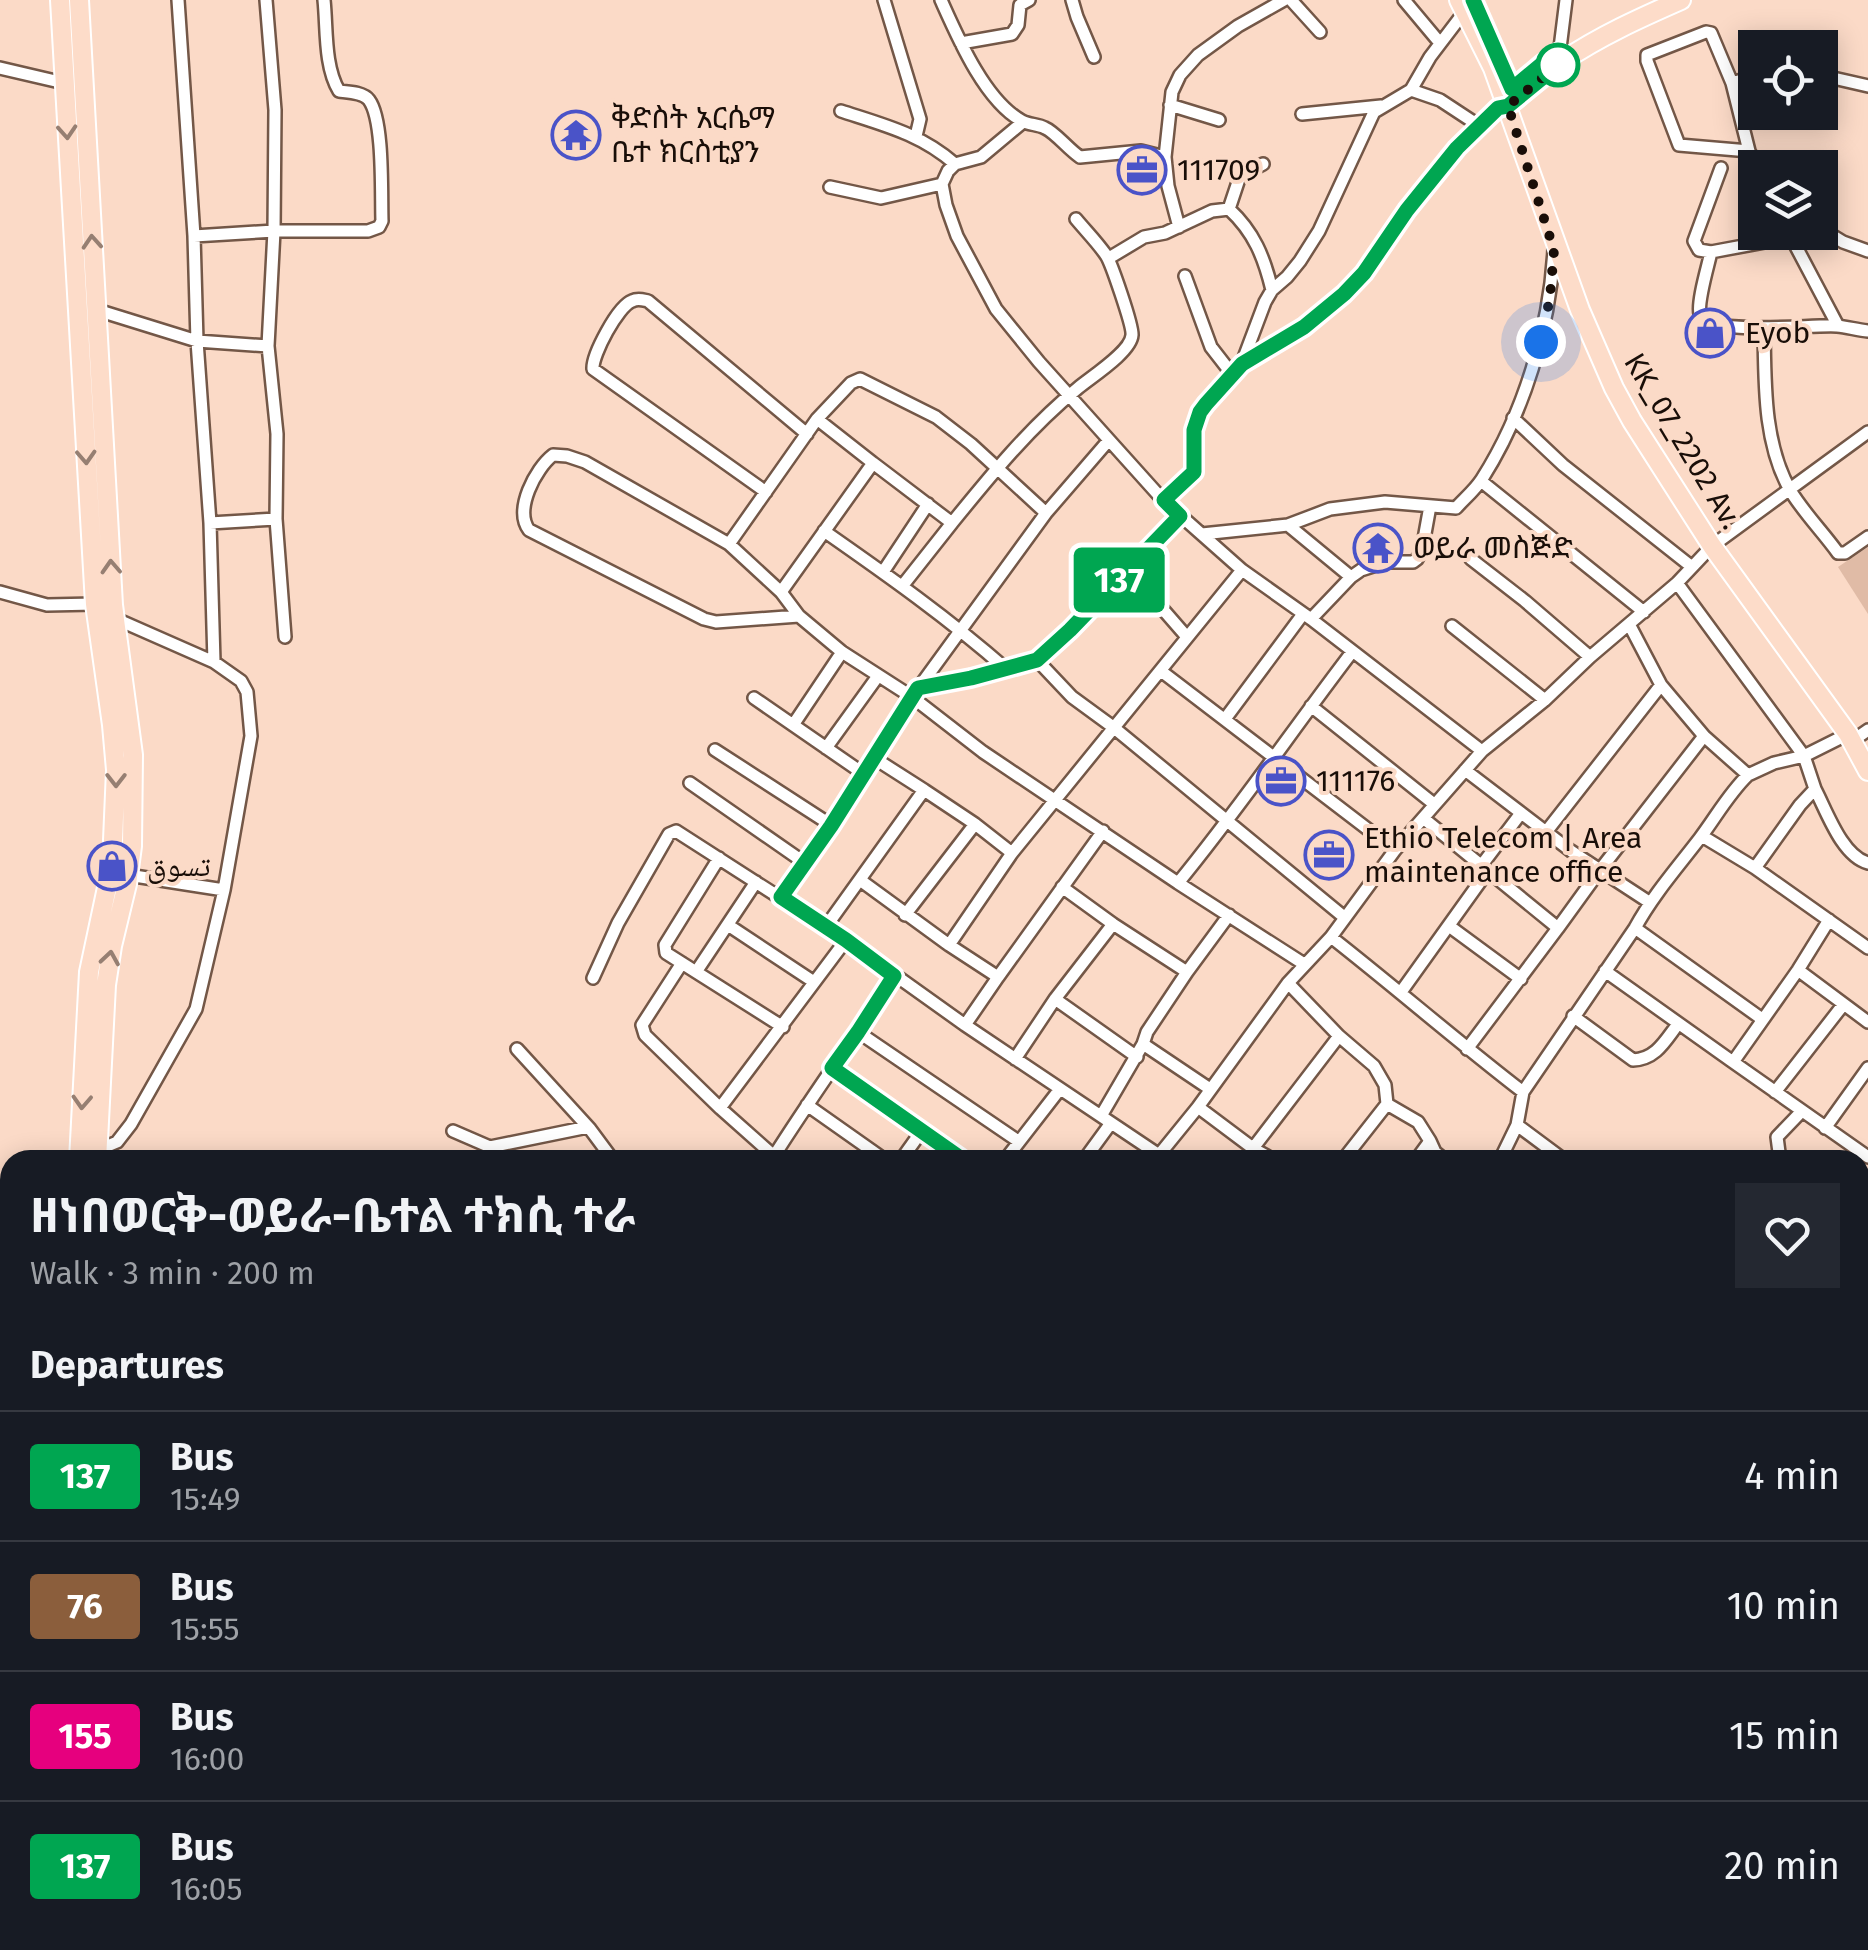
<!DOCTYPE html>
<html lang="en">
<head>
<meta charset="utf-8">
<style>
  body { margin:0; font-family:"Fira Sans","Noto Naskh Arabic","Noto Sans Ethiopic",sans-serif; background:#242831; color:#f1f3f6; height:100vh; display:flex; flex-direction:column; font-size:38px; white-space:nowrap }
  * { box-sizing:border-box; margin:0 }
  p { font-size:32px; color:#9ea1a6 }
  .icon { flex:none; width:55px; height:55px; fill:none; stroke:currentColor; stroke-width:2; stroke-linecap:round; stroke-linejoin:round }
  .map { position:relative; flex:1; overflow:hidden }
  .details { position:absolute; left:0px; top:1150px; width:1870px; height:800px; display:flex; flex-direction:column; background:#171b24; border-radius:30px 30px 0 0; box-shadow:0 5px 25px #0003 }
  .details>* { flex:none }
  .badge { padding:0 20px; border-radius:8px; font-size:35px; line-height:65px }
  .fabs { position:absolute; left:1738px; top:30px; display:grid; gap:20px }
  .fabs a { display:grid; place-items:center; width:100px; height:100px; border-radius:0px; background:#171b24; box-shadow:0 5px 25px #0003; font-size:50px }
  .you { position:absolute; width:50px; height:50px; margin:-25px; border:8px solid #fff; border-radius:50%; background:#1a73e8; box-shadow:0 0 0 15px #1a73e833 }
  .map>.badge { position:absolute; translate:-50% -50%; box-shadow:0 0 0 5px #fff }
  h2 { padding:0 30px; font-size:38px; line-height:90px }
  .round { display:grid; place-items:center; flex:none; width:105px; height:105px; border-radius:0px; background:#242831 }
  .summary { display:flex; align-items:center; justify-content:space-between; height:170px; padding:0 30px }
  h1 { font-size:48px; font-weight:700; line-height:75px }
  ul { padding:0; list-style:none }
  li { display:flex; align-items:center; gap:30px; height:130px; padding:0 30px; border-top:2px solid #363941 }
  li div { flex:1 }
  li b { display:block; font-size:38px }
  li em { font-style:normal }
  li .badge { min-width:110px; font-weight:700; text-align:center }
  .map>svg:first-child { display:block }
  .green { fill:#e0bba6 }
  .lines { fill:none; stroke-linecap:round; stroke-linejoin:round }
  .minor-casing { stroke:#735747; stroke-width:16 }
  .primary-casing { stroke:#fff; stroke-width:22 }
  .minor { stroke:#fff; stroke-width:11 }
  .primary { stroke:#fddcc9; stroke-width:18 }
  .oneway { stroke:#967f72 }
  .line-casing { stroke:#fff; stroke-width:22 }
  .line { stroke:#00a651; stroke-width:15 }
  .walk { stroke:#190e08; stroke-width:10; stroke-dasharray:0 18 }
  .stop-dot { fill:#fff; stroke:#00a651; stroke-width:5 }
  .labels { text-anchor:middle; stroke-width:8; stroke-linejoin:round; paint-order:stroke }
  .poi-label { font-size:30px; fill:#190e08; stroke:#fbdac7; text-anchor:start }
  .street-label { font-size:30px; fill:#190e08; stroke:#fbdac7 }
</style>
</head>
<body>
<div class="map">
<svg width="1868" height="1950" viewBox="0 0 1868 1950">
  <rect width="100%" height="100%" fill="#fbdac7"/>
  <path class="green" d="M 1868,547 L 1868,614 L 1838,567 Z"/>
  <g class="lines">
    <g class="minor-casing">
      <path id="minor" d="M 178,0 L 194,236 L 197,341 L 210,523 L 214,662
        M 266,0 L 275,110 L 274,231 L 268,346 L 277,434 L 276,519 L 285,637
        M 884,0 L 920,119 L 916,136
        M 941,0 C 958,38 985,101 1022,121 C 1029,125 1038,124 1045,128 C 1055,132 1069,150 1080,157 L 1141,151 L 1165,157
        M 1072,0 L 1077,17 L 1094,57
        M 1291,0 L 1320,32
        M 1404,0 L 1440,43
        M 961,43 L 1012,34 L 1018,25 L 1020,5 L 1029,0
        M 1563,61 L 1560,48 L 1566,0
        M 0,68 L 64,83
        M 1820,75 L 1868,86
        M 1732,83 L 1755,76
        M 1411,90 L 1440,100 L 1481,127
        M 1170,105 L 1219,120
        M 841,111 C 884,125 921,134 955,164
        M 1302,114 L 1381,106
        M 1023,122 L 981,157 L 955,164 L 948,171 L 942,184 L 946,205 L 957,236 L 996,309 L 1039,362 L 1163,500 L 1242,570
        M 1749,151 L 1679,145 L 1647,61 L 1647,55 L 1706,32 L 1711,33 L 1732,83 L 1749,151 L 1757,168
        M 1721,168 L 1694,241 L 1699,250 L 1711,252 C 1708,266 1697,302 1700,314 C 1708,337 1813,324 1837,326 C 1847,327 1858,330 1868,331
        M 830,187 L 881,198 L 942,184
        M 1229,209 L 1240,176 L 1263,164
        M 1179,227 L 1168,186 L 1165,157 L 1172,92 L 1180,75 L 1198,55 L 1238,26 L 1284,0
        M 1820,228 L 1843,242 L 1868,251
        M 1798,232 L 1791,237 L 1838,326
        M 194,236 L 274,231 L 368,231 L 379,227 L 382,221 C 381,194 384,120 369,100 C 363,92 348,92 339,91 C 324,66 327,28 324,0
        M 1711,252 L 1791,237 L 1789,232
        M 1109,258 L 1144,237 L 1165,233 L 1212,211 L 1229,209 C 1254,232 1264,257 1272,290
        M 1185,276 L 1211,347 L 1232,374
        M 97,310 L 197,341 L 268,346
        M 1764,328 C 1765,382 1763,442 1790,490 C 1803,512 1823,532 1838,553 L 1845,553 L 1868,537
        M 1242,363 L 1265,302 L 1272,290 L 1287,277 L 1300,261 L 1319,231 L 1374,112 L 1411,90 L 1430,57 L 1465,11
        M 1513,418 L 1563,465 L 1692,567
        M 817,419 L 873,463
        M 1481,481 L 1644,612
        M 766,492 L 593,369 C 592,355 618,306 632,301 C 638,298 643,300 648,301 L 807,434
        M 1163,500 L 1194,472 L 1194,430 L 1200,413 L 1206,404 L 1241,364 L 1304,327 L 1344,295 L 1364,273 L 1407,210 L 1438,172 L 1457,149 L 1498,108 L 1504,97
        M 1046,513 L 1109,440
        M 210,523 L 276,519
        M 952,523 C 991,475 1030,427 1078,388 C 1091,377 1131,352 1132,335 C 1133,326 1111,262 1106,255 C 1097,242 1086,231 1076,219
        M 1288,525 L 1351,577
        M 824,531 C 887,575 948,618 1006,669
        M 1202,534 L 1288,525 L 1330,509 L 1385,502 L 1456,508 C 1464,499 1475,490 1482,479 C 1524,413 1550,327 1554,249
        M 729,544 L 817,419 L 851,383 L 860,379 L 936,417 L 971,444 L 1046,513 L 912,697 L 874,758 L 924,790
        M 1471,559 L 1525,601 L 1590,657
        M 883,572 L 928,504
        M 1126,573 L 1160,606 L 1187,637
        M 1677,583 L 1804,756 L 1815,789 L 1800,805 L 1755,868
        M 0,592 L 47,605 L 95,604
        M 781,592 L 873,463 L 952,523 L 903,585
        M 799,616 L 716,622 L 704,619 L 529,530 C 514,510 535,469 553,455 L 567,456 L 585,462 L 729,544 L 781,592 L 799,616 L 842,652 L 912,697 L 983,752 L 1178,883 C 1239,809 1293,729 1352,652
        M 1311,619 L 1351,577 L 1361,570 L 1386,562 L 1413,562 L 1417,559 L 1422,550 L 1430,506
        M 1629,624 L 1661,685
        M 1452,626 L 1545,700
        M 1037,660 L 1072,697 L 1113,727 L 1344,917
        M 1161,671 L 1395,850
        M 918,688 L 1006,669 L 1037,660 L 1070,630 L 1180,516
        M 754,698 L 864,774
        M 1311,706 L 1434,804
        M 1225,719 L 1303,614
        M 793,725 L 842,652
        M 1855,739 L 1868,730
        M 826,748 L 878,676
        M 715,750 L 831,825
        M 1465,770 L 1571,851 L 1649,902
        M 1748,775 L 1774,763 L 1804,756 L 1848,734
        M 690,783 L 805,863
        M 1815,789 C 1827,812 1842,856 1868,863
        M 1423,818 L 1558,928 L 1600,870 L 1704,736 L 1748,775 C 1729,793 1716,817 1700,838 C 1677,868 1653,895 1635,928 L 1523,1092 L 1517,1125 L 1500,1160
        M 1546,832 L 1661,685 L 1704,736
        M 1702,836 L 1755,868 L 1868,948
        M 719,858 L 665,945 L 666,953 L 783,1027
        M 1481,866 L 1521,813
        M 128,875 L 224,890
        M 860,880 L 949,945
        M 1178,883 L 1304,964
        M 1062,887 L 1113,924 L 1187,972 L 1229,915
        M 781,897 L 874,758
        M 905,915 L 975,824
        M 728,925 L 814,982
        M 1449,926 L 1521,979
        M 825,928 L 924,790 L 975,824 L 1012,853
        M 1635,928 L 1762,1019
        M 1331,937 C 1396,988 1458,1042 1523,1092
        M 682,963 L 642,1025 L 645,1035 L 720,1108 L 774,1156
        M 1798,970 L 1868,1022
        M 1605,971 L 1733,1062 L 1798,970 L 1829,920
        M 696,972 L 756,882
        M 998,977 L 1103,831
        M 593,978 L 618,923 L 669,834 L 676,831 L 846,940 L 965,1025
        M 1288,983 L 1339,1036 L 1374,1066 L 1385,1085 L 1387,1104 L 1343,1160
        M 1401,992 L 1487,872
        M 1055,999 L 1137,1057
        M 1573,1016 L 1633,1060 C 1656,1059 1665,1041 1678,1024
        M 858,1032 L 1018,1141
        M 1143,1044 L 1147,1032 L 1187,972
        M 517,1049 L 590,1129 L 613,1160
        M 1467,1049 L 1558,928
        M 1015,1059 L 1055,999 L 1113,924
        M 1733,1062 L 1868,1157
        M 832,1068 L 963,1160
        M 1775,1092 L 1843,1005
        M 1387,1104 L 1418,1122 L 1430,1141
        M 807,1105 L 885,1160
        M 1198,1107 L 1254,1149 L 1274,1160
        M 720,1108 L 846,940
        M 1101,1116 L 1143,1044 L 1210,1089
        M 1517,1125 L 1564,1160
        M 1825,1128 L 1868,1068
        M 453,1131 L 490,1147 L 503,1160
        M 490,1147 L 588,1127
        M 98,1150 L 117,1142 L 131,1124 L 196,1009 L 224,890 L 251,736 L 247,692 L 241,681 L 214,662 L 114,618
        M 775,1160 L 776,1153 C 814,1093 856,1036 894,975
        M 901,1160 L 921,1132
        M 1005,1160 L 1060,1089
        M 1084,1160 L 1111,1123
        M 1156,1160 L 1159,1155 L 965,1025 L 998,977 L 949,945 L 1012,853 L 1242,570 L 1311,619 L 1482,751
        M 1164,1160 L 1159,1155 L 1198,1107 L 1288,983 L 1331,937 L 1395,850 L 1482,751 L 1545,700 L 1590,657 L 1677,583 L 1712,546 L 1868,432
        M 1244,1160 L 1339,1036
        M 1416,1160 L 1430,1141 L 1435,1152 L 1445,1160
        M 1780,1160 L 1777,1137 L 1801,1112
        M 1860,1234 L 1868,1239
        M 1860,1293 L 1868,1263
        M 1860,1341 L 1868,1343
        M 0,1374 L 10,1369
        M 1860,1452 L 1868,1451
        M 1860,1561 L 1868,1561
        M 1860,1618 L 1868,1618
        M 1860,1685 L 1868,1685
        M 1860,1743 L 1868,1743
        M 1860,1805 L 1868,1805
        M 1860,1863 L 1868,1863
        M 0,1912 L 10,1911
        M 1860,1915 L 1868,1915
        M 0,1925 L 10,1932
        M 23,1940 L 39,1950
        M 833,1940 L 845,1950
        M 877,1940 L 877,1950
        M 930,1940 L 930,1950
        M 1288,1940 L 1289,1950
        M 1453,1940 L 1454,1950
        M 1494,1940 L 1494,1950
        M 1555,1940 L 1556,1950
        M 94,1950 L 98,1940
        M 1108,1950 L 1108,1940
        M 1680,1950 L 1680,1940
        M 1744,1950 L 1744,1940"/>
    </g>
    <g class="primary-casing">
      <path id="primary" d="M 60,0 L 95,604 L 112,725 L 116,770 L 112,864 L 89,972 L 79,1160
        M 79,0 L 113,605 L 133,755 L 132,846 L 127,884 L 112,946 L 106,985 L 97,1160
        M 1459,0 L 1493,68 L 1580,310 L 1614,388 L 1632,421 L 1712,546 L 1848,734 L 1868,771
        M 1508,106 C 1526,91 1543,74 1563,61 C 1600,36 1640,18 1681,0
        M 0,1513 L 10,1520
        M 0,1553 L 10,1560
        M 568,1940 L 583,1950
        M 627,1940 L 642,1950"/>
    </g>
    <use href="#minor" class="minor"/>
    <use href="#primary" class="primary"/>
  </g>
  <defs><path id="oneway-chevron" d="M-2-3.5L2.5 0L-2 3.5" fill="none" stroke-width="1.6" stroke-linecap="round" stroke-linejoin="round" transform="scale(2.5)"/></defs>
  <g class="oneway">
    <use href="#oneway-chevron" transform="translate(67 132) rotate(86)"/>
    <use href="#oneway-chevron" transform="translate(92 242) rotate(-94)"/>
    <use href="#oneway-chevron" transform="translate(86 457) rotate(87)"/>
    <use href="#oneway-chevron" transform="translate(111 567) rotate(-93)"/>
    <use href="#oneway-chevron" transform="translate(116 780) rotate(90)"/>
    <use href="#oneway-chevron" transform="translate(110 958) rotate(-81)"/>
    <use href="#oneway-chevron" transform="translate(82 1102) rotate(93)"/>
  </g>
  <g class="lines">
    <g class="line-casing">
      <path id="line" d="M 963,1160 L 832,1068 L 858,1032 L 894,976 L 846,940 L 781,897 L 831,826 L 918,688 L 971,678 L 1037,660 L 1070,630 L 1180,516 L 1164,500 L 1194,472 L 1194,430 L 1200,412 L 1206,404 L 1242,364 L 1304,327 L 1344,294 L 1364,273 L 1407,210 L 1457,148 L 1498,108 L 1508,106 L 1563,61 L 1559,52 L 1542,64 L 1512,89 L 1473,0"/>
    </g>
    <use href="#line" class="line"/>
    <path class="walk" d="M 1541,342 L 1550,297 L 1554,250 L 1508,106 L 1558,65"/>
  </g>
  <defs>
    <g id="temple-ring" transform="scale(2.5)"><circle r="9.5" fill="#fbdac7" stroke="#4a53c8" stroke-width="1.5"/><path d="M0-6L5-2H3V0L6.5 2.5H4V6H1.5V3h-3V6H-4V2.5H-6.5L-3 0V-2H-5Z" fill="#4a53c8"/></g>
    <g id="office-ring" transform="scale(2.5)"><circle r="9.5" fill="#fbdac7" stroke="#4a53c8" stroke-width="1.5"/><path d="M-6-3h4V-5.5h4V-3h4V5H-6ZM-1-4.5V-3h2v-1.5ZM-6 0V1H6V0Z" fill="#4a53c8"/></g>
    <g id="shop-ring" transform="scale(2.5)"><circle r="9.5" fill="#fbdac7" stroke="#4a53c8" stroke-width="1.5"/><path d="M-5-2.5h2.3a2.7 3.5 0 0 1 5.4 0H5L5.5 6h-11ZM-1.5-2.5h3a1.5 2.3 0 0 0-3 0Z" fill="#4a53c8"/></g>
  </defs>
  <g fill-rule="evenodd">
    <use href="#temple-ring" x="576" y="135"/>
    <use href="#office-ring" x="1142" y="170"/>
    <use href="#shop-ring" x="1710" y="333"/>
    <use href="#temple-ring" x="1378" y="548"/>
    <use href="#office-ring" x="1281" y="781"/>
    <use href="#office-ring" x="1329" y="855"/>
    <use href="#shop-ring" x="112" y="866"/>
  </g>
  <circle class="stop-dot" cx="1558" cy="65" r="20"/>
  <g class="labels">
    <g class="poi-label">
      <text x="611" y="128">ቅድስት አርሴማ<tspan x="611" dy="34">ቤተ ክርስቲያን</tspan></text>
      <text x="1177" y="180">111709</text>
      <text x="1745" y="343">Eyob</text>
      <text x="1413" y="558">ወይራ መስጅድ</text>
      <text x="1316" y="791">111176</text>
      <text x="1364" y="848">Ethio Telecom | Area<tspan x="1364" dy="34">maintenance office</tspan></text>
      <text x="147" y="876">تسوق</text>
    </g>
    <g class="street-label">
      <text transform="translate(1683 441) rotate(59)" y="10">KK_07_2202 Av.</text>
    </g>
  </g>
</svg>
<div class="fabs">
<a><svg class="icon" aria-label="locate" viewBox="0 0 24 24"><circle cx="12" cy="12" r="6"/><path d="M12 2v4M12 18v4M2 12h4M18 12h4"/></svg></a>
<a><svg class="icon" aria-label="layers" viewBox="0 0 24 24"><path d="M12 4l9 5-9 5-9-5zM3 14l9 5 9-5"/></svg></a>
</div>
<div class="you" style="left:1541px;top:342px"></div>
<b class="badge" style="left:1119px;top:580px;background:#00a651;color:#fff">137</b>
<section class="details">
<div class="summary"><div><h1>ዘነበወርቅ-ወይራ-ቤተል ተክሲ ተራ</h1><p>Walk · 3 min · 200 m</p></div><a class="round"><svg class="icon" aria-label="heart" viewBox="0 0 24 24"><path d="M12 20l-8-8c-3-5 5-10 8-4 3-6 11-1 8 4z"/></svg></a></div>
<h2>Departures</h2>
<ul>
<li><span class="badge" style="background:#00a651;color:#fff">137</span><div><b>Bus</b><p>15:49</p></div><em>4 min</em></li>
<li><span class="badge" style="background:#8b5e3c;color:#fff">76</span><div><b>Bus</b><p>15:55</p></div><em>10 min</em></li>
<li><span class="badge" style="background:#e6007e;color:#fff">155</span><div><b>Bus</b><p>16:00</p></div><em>15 min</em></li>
<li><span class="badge" style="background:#00a651;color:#fff">137</span><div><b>Bus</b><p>16:05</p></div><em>20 min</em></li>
</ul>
</section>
</div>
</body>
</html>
